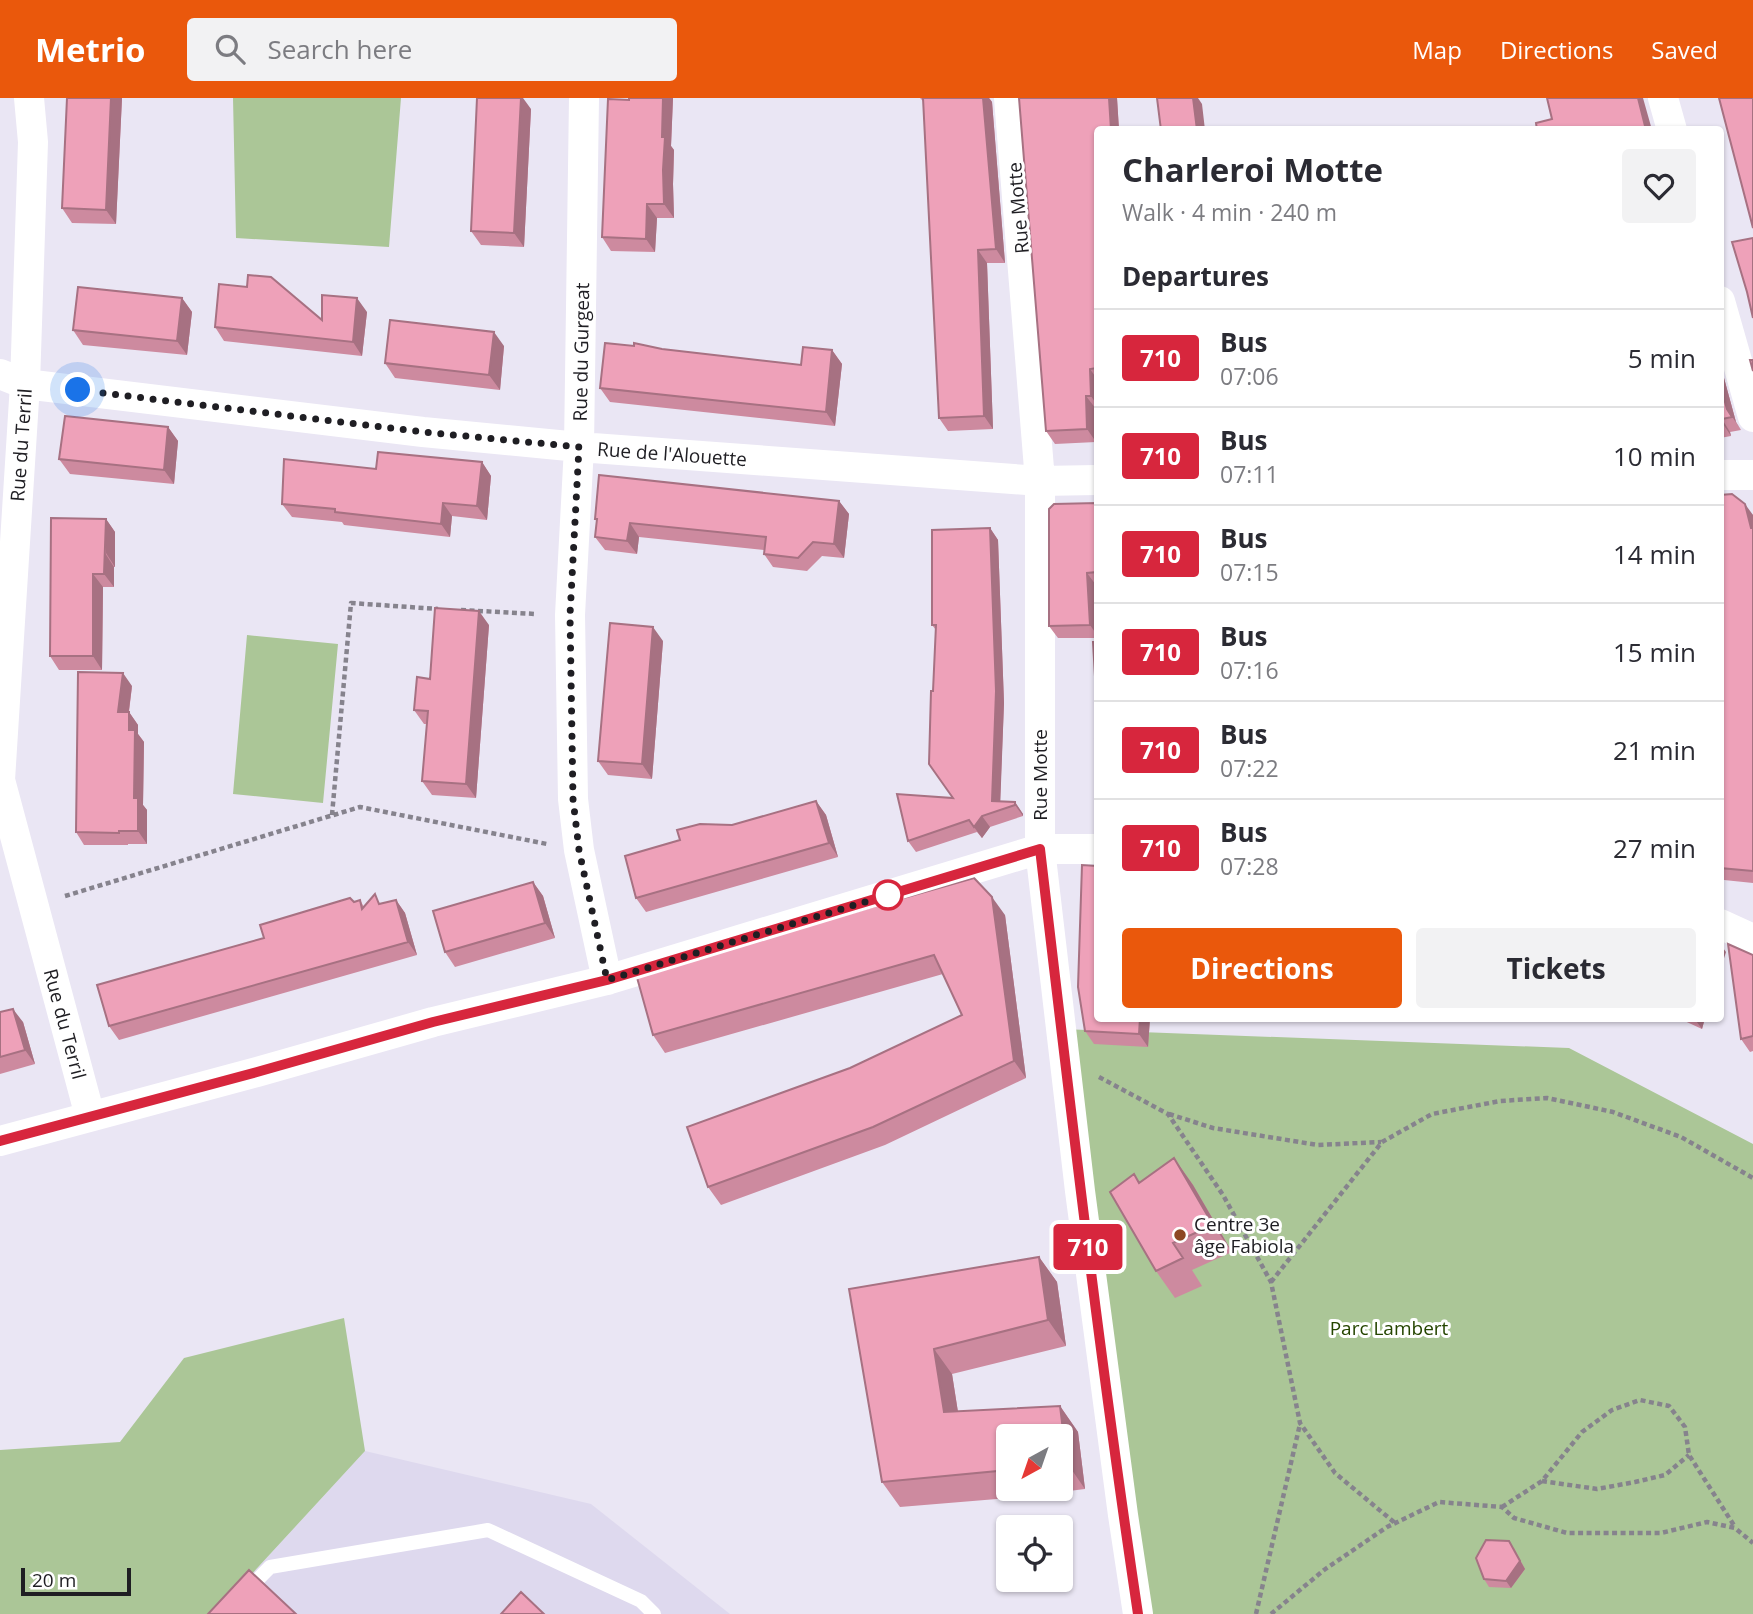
<!DOCTYPE html>
<html lang="en">
<head>
<meta charset="utf-8">
<style>
  body { margin:0; font-family:"Open Sans",sans-serif; background:#f2f2f3; color:#2b2b33; height:100vh; display:flex; flex-direction:column; font-size:26px; white-space:nowrap }
  * { box-sizing:border-box; margin:0 }
  p { font-size:23px; color:#7c7c81 }
  .icon { flex:none; width:38px; height:38px; fill:none; stroke:currentColor; stroke-width:2; stroke-linecap:round; stroke-linejoin:round }
  .map { position:relative; flex:1; overflow:hidden }
  .details { position:absolute; left:1094px; top:28px; width:630px; height:896px; display:flex; flex-direction:column; background:#fff; border-radius:7px; box-shadow:0 2px 5px #0004 }
  .details>* { flex:none }
  .badge { padding:0 14px; border-radius:5px; font-size:24px; line-height:46px }
  .needle { width:46px; rotate:220deg }
  .fabs { position:absolute; left:996px; top:1326px; display:grid; gap:14px }
  .fabs a { display:grid; place-items:center; width:77px; height:77px; border-radius:7px; background:#fff; box-shadow:0 2px 5px #0004; font-size:35px }
  .scale { position:absolute; left:21px; bottom:18px; width:110px; box-sizing:border-box; padding-left:7px; border:4px solid #1f1e23; border-top:0; font-size:19px; line-height:24px; white-space:nowrap; color:#1f1e23; -webkit-text-stroke:5px #fff; paint-order:stroke }
  .you { position:absolute; width:35px; height:35px; margin:-18px; border:5px solid #fff; border-radius:50%; background:#1a73e8; box-shadow:0 0 0 10px #1a73e833 }
  .map>.badge { position:absolute; translate:-50% -50%; box-shadow:0 0 0 4px #fff }
  h2 { padding:0 28px; font-size:26px; line-height:63px }
  .round { display:grid; place-items:center; flex:none; width:74px; height:74px; border-radius:7px; background:#f2f2f3 }
  .overview { display:flex; align-items:center; justify-content:space-between; height:119px; padding:0 28px }
  h1 { font-size:33px; font-weight:700; line-height:52px }
  .cta { display:flex; gap:14px; margin-top:auto; padding:14px 28px }
  .cta a { flex:1; height:80px; border-radius:7px; background:#ea580c; color:#fff; font-size:28px; font-weight:700; line-height:80px; text-align:center }
  .cta a+a { background:#f2f2f3; color:#2b2b33 }
  ul { padding:0; list-style:none }
  li { display:flex; align-items:center; gap:21px; height:98px; padding:0 28px; border-top:2px solid #e1e1e2 }
  li div { flex:1 }
  li b { display:block; font-size:26px }
  li em { font-style:normal }
  li .badge { min-width:77px; font-weight:700; text-align:center }
  header { display:flex; align-items:center; gap:42px; box-sizing:border-box; height:98px; padding:0 35px; background:#ea580c; color:#fff }
  header strong { font-size:33px }
  nav { display:flex; gap:38px; margin-inline-start:auto; font-size:24px }
  .search { width:490px; height:63px; background:#f2f2f3; display:flex; align-items:center; gap:18px; box-sizing:border-box; padding:0 24px; border-radius:7px; color:#7c7c81; font-size:26px }
  .map>svg:first-child { display:block }
  .built { fill:#ded9ee }
  .green { fill:#abc697 }
  .lines { fill:none; stroke-linecap:round; stroke-linejoin:round }
  .path { stroke:#86838d; stroke-width:4.5; stroke-dasharray:5 3.5; stroke-linecap:butt }
  .service { stroke:#fff; stroke-width:14 }
  .minor { stroke:#fff; stroke-width:30 }
  .wall { fill:#cd8a9f; fill-rule:evenodd }
  .shaded-wall { fill:#a77182 }
  .building { fill:#eea1b9; stroke:#a77182; stroke-width:2 }
  .line-casing { stroke:#fff; stroke-width:16 }
  .line { stroke:#d7263d; stroke-width:10 }
  .walk { stroke:#1f1e23; stroke-width:7; stroke-dasharray:0 12.6 }
  .stop-dot { fill:#fff; stroke:#d7263d; stroke-width:3.5 }
  .poi-dot { fill:#8d4722; stroke:#fff; stroke-width:2.5 }
  .labels { text-anchor:middle; stroke-width:6; stroke-linejoin:round; paint-order:stroke }
  .street-label { font-size:19px; fill:#1f1e23; stroke:#fff }
  .poi-label { font-size:19px; fill:#1f1e23; stroke:#fff; text-anchor:start }
  .park-label { font-size:19px; fill:#254500; stroke:#fff }
</style>
</head>
<body>
<header>
<strong>Metrio</strong>
<div class="search"><svg class="icon" aria-label="search" viewBox="0 0 24 24"><circle cx="10" cy="10" r="6"/><path d="M15 15l6 6"/></svg>Search here</div>
<nav><a>Map</a><a>Directions</a><a>Saved</a></nav>
</header>
<div class="map">
<svg width="1753" height="1516" viewBox="0 0 1753 1516">
  <rect width="100%" height="100%" fill="#eae6f4"/>
  <path class="built" d="M 365,1353 L 591,1406 L 730,1516 L 215,1516 Z"/>
  <path class="green" d="M 233,0 L 401,0 L 389,149 L 236,140 Z
    M 247,537 L 338,546 L 323,705 L 233,696 Z
    M 1061,931 L 1569,950 L 1753,1046 L 1753,1516 L 1138,1516 Z
    M 344,1220 L 365,1353 L 215,1516 L 0,1516 L 0,1352 L 120,1344 L 184,1260 Z"/>
  <g class="lines">
    <path class="path" d="M 461,512 L 536,516
      M 332,717 L 351,505 L 438,511
      M 65,798 L 360,709 L 547,746
      M 1099,979 L 1168,1016 L 1223,1097 L 1271,1184 L 1300,1325 L 1335,1375 L 1395,1425
      M 1169,1016 L 1213,1030 L 1318,1047 L 1381,1044
      M 1271,1184 L 1382,1044 L 1432,1016 L 1500,1003 L 1547,1000 L 1613,1014 L 1681,1039 L 1753,1080
      M 1542,1383 L 1597,1391 L 1635,1384 L 1665,1377 L 1689,1357
      M 1502,1409 L 1542,1383 L 1582,1334 L 1612,1312 L 1640,1302 L 1669,1308 L 1685,1329 L 1689,1357 L 1735,1429
      M 1256,1516 L 1300,1326
      M 1271,1516 L 1324,1472 L 1387,1429 L 1439,1404 L 1502,1409 L 1514,1420 L 1567,1435 L 1661,1435 L 1707,1424 L 1735,1430 L 1753,1445"/>
    <path class="service" d="M 224,1516 L 270,1469 L 488,1432 L 641,1503 L 654,1516"/>
    <path class="minor" d="M 29,0 L 33,44 L 25,286 L 0,682 L 90,1018
      M 584,0 L 579,349 L 570,517 L 573,701 L 579,752 L 607,882
      M 1009,0 L 1040,383 L 1040,751 L 1080,1093 L 1123,1417 L 1138,1516
      M 1663,0 L 1672,32
      M 1720,203 L 1753,319
      M 0,276 L 25,286 L 423,334 L 579,349 L 1040,383 L 1097,382
      M 1720,377 L 1753,377
      M 1720,826 L 1753,841
      M 0,1043 L 257,974 L 433,924 L 607,882 L 1040,751 L 1097,751"/>
  </g>
  <path class="wall" d="M 67,0 L 122,0 L 116,126 L 72,125 L 62,110 Z
    M 629,0 L 673,0 L 671,48 L 674,52 L 673,86 L 674,120 L 657,120 L 655,154 L 611,153 L 602,139 Z
    M 920,0 L 989,0 L 992,4 L 1005,165 L 987,165 L 993,331 L 948,333 L 939,320 L 924,4 Z
    M 1019,0 L 1117,0 L 1119,32 L 1097,32 L 1097,311 L 1096,311 L 1096,344 L 1055,346 L 1046,333 Z
    M 531,11 L 524,149 L 481,147 L 471,133 Z
    M 182,200 L 192,214 L 187,257 L 83,247 L 73,232 Z
    M 367,214 L 362,258 L 224,243 L 215,229 L 322,222 Z
    M 504,248 L 500,292 L 395,280 L 385,265 Z
    M 662,251 L 801,267 L 832,252 L 842,266 L 835,328 L 610,304 L 600,290 Z
    M 1720,275 L 1724,280 L 1736,324 L 1741,332 L 1730,334 L 1731,338 L 1720,340 Z
    M 168,329 L 178,343 L 174,386 L 70,376 L 59,361 Z
    M 482,364 L 491,378 L 487,422 L 452,418 L 450,439 L 344,427 L 342,424 L 292,419 L 282,406 L 376,371 Z
    M 1720,397 L 1753,417 L 1753,785 L 1724,782 L 1720,776 Z
    M 839,403 L 849,416 L 844,460 L 822,458 L 807,473 L 773,469 L 764,456 L 764,452 L 639,439 L 637,456 L 605,452 L 595,439 L 597,424 L 595,421 Z
    M 1097,405 L 1097,487 L 1096,487 L 1097,540 L 1058,540 L 1049,528 Z
    M 106,421 L 115,434 L 115,469 L 114,469 L 114,489 L 103,489 L 102,572 L 59,572 L 50,558 Z
    M 990,430 L 998,442 L 1004,605 L 1000,703 L 1015,704 L 1023,716 L 1023,718 L 990,729 L 982,740 L 977,734 L 916,754 L 908,743 L 953,700 L 936,532 L 932,527 Z
    M 489,527 L 476,700 L 432,697 L 422,683 L 427,626 L 424,626 L 414,612 L 430,581 Z
    M 663,543 L 652,681 L 608,677 L 598,663 Z
    M 132,588 L 129,614 L 138,627 L 138,636 L 144,644 L 143,707 L 147,712 L 147,746 L 128,746 L 128,747 L 84,747 L 76,734 Z
    M 816,703 L 826,717 L 838,759 L 646,814 L 636,800 L 732,727 Z
    M 1096,768 L 1150,920 L 1148,949 L 1094,946 L 1085,933 Z
    M 533,784 L 543,798 L 555,840 L 455,869 L 445,854 Z
    M 360,802 L 364,809 L 382,805 L 396,802 L 405,815 L 417,857 L 119,942 L 109,928 L 264,840 Z
    M 1005,817 L 1026,980 L 885,1047 L 721,1107 L 708,1089 L 850,970 L 962,917 L 943,876 L 665,955 L 653,937 Z
    M 1753,857 L 1753,953 L 1750,954 L 1741,941 Z
    M 0,914 L 23,924 L 35,966 L 0,976 Z
    M 1678,920 L 1705,920 L 1702,931 Z
    M 1174,1060 L 1193,1087 L 1232,1154 L 1192,1172 L 1202,1188 L 1175,1200 L 1156,1173 L 1134,1076 L 1140,1084 Z
    M 1039,1159 L 1057,1184 L 1066,1248 L 952,1276 L 958,1314 L 1060,1308 L 1078,1334 L 1085,1391 L 1021,1399 L 900,1409 L 882,1384 L 849,1191 ZM 1008,1339 L 1060,1339 L 1060,1391 L 1008,1391 Z
    M 1514,1450 L 1525,1471 L 1511,1490 L 1489,1489 L 1484,1481 Z"/>
  <path class="shaded-wall" d="M 111,0 L 122,0 L 116,126 L 106,112 Z
    M 521,0 L 523,0 L 531,11 L 524,149 L 514,135 Z
    M 663,0 L 673,0 L 671,48 L 674,52 L 673,86 L 674,120 L 664,106 L 662,39 Z
    M 983,0 L 989,0 L 992,4 L 1005,165 L 996,151 Z
    M 1109,0 L 1117,0 L 1119,32 L 1111,32 Z
    M 1193,0 L 1198,0 L 1202,6 L 1205,32 L 1197,32 Z
    M 1638,0 L 1643,0 L 1652,32 L 1646,32 Z
    M 647,106 L 657,120 L 655,154 L 646,141 Z
    M 978,152 L 987,165 L 993,331 L 984,318 Z
    M 182,200 L 192,214 L 187,257 L 177,243 Z
    M 357,200 L 367,214 L 362,258 L 353,244 Z
    M 494,234 L 504,248 L 500,292 L 489,277 Z
    M 832,252 L 842,266 L 835,328 L 826,314 Z
    M 1090,271 L 1097,281 L 1097,307 L 1091,298 Z
    M 1720,275 L 1724,280 L 1736,324 L 1741,332 L 1727,311 L 1720,286 Z
    M 1086,298 L 1096,311 L 1096,344 L 1087,331 Z
    M 1722,321 L 1730,334 L 1731,338 L 1723,326 Z
    M 168,329 L 178,343 L 174,386 L 164,372 Z
    M 482,364 L 491,378 L 487,422 L 477,408 Z
    M 839,403 L 849,416 L 844,460 L 834,446 Z
    M 443,405 L 452,418 L 450,439 L 441,426 Z
    M 1745,406 L 1753,417 L 1753,433 L 1751,430 Z
    M 106,421 L 115,434 L 115,469 L 106,455 Z
    M 630,425 L 639,439 L 637,456 L 627,443 Z
    M 990,430 L 998,442 L 1004,605 L 1000,712 L 992,703 Z
    M 105,455 L 114,469 L 114,489 L 104,476 Z
    M 1087,475 L 1096,487 L 1097,537 L 1090,527 Z
    M 93,476 L 103,489 L 102,572 L 93,558 Z
    M 479,513 L 489,527 L 476,700 L 466,686 Z
    M 653,529 L 663,543 L 652,681 L 642,666 Z
    M 123,575 L 132,588 L 127,627 L 118,614 Z
    M 129,614 L 138,627 L 138,636 L 144,644 L 143,707 L 147,712 L 147,746 L 138,733 L 129,632 Z
    M 816,703 L 826,717 L 838,759 L 829,745 Z
    M 1015,704 L 1023,716 L 1023,718 L 1015,707 Z
    M 982,718 L 990,729 L 982,740 L 974,729 Z
    M 533,784 L 543,798 L 555,840 L 545,825 Z
    M 992,799 L 1005,817 L 1026,980 L 1014,963 Z
    M 396,802 L 405,815 L 417,857 L 408,844 Z
    M 1720,846 L 1726,854 L 1720,873 Z
    M 13,911 L 23,924 L 35,966 L 25,952 Z
    M 1140,920 L 1150,920 L 1148,949 L 1139,936 Z
    M 1694,920 L 1705,920 L 1702,931 Z
    M 1174,1060 L 1193,1087 L 1232,1154 L 1213,1127 Z
    M 1039,1159 L 1057,1184 L 1066,1248 L 1048,1222 Z
    M 934,1251 L 952,1276 L 962,1340 L 944,1314 Z
    M 1060,1308 L 1078,1334 L 1085,1391 L 1067,1365 Z
    M 1509,1443 L 1525,1471 L 1511,1490 L 1506,1483 Z"/>
  <path class="building" d="M 67,0 L 111,0 L 106,112 L 62,110 Z
    M 477,0 L 521,0 L 514,135 L 471,133 Z
    M 629,0 L 663,0 L 662,39 L 665,39 L 663,72 L 664,106 L 647,106 L 646,141 L 602,139 L 608,1 L 629,2 Z
    M 923,0 L 983,0 L 996,151 L 978,152 L 984,318 L 939,320 Z
    M 1019,0 L 1109,0 L 1111,32 L 1097,32 L 1097,270 L 1090,271 L 1091,298 L 1086,298 L 1087,331 L 1046,333 Z
    M 1157,0 L 1193,0 L 1197,32 L 1161,32 Z
    M 1547,0 L 1638,0 L 1646,32 L 1537,32 L 1536,25 L 1552,21 Z
    M 1719,0 L 1753,0 L 1753,130 Z
    M 1753,140 L 1753,220 L 1747,194 L 1732,144 Z
    M 248,177 L 271,179 L 322,222 L 322,197 L 357,200 L 353,244 L 215,229 L 219,186 L 247,189 Z
    M 78,189 L 182,200 L 177,243 L 73,232 Z
    M 390,222 L 494,234 L 489,277 L 385,265 Z
    M 605,245 L 634,248 L 634,245 L 662,251 L 801,267 L 803,249 L 832,252 L 826,314 L 600,290 Z
    M 1750,262 L 1753,262 L 1753,273 Z
    M 1720,286 L 1727,311 L 1732,319 L 1722,321 L 1723,326 L 1720,326 Z
    M 65,318 L 168,329 L 164,372 L 59,361 Z
    M 378,354 L 482,364 L 477,408 L 443,405 L 441,426 L 335,414 L 335,411 L 282,406 L 284,361 L 376,371 Z
    M 599,377 L 839,403 L 834,446 L 813,444 L 798,460 L 764,456 L 766,439 L 630,425 L 627,443 L 595,439 L 597,421 L 595,421 Z
    M 1732,396 L 1745,406 L 1751,430 L 1753,430 L 1753,773 L 1720,770 L 1720,397 Z
    M 1097,405 L 1097,474 L 1087,475 L 1090,527 L 1049,528 L 1049,411 L 1054,406 Z
    M 51,420 L 106,421 L 104,476 L 93,476 L 93,558 L 50,558 Z
    M 990,430 L 996,593 L 992,703 L 1015,704 L 1015,707 L 982,718 L 974,729 L 969,722 L 908,743 L 897,696 L 953,700 L 929,666 L 931,593 L 933,593 L 936,527 L 932,527 L 932,432 Z
    M 435,510 L 479,513 L 466,686 L 422,683 L 428,613 L 414,612 L 417,579 L 430,581 Z
    M 610,525 L 653,529 L 642,666 L 598,663 Z
    M 1093,544 L 1097,544 L 1097,613 Z
    M 78,574 L 123,575 L 118,614 L 129,614 L 129,632 L 135,632 L 134,700 L 138,700 L 138,733 L 119,733 L 119,735 L 76,734 Z
    M 1095,641 L 1097,641 L 1097,724 L 1096,723 Z
    M 816,703 L 829,745 L 636,800 L 625,758 L 680,742 L 677,732 L 700,726 L 732,727 Z
    M 1097,753 L 1097,920 L 1140,920 L 1139,936 L 1085,933 L 1078,889 L 1082,767 L 1096,768 L 1096,754 Z
    M 974,780 L 992,799 L 1014,963 L 873,1029 L 708,1089 L 687,1029 L 850,970 L 962,917 L 934,857 L 653,937 L 636,876 Z
    M 533,784 L 545,825 L 445,854 L 433,813 Z
    M 375,796 L 379,806 L 396,802 L 408,844 L 109,928 L 97,887 L 264,840 L 260,827 L 350,800 L 354,804 L 360,802 L 362,811 Z
    M 1728,846 L 1753,857 L 1753,938 L 1741,941 Z
    M 13,911 L 25,952 L 0,959 L 0,914 Z
    M 1174,1060 L 1213,1127 L 1173,1145 L 1183,1160 L 1156,1173 L 1110,1094 L 1134,1076 L 1139,1085 Z
    M 1039,1159 L 1048,1222 L 934,1251 L 944,1314 L 1060,1308 L 1067,1365 L 1060,1366 L 1060,1339 L 1008,1339 L 1008,1372 L 882,1384 L 849,1191 Z
    M 1486,1442 L 1509,1443 L 1520,1463 L 1506,1483 L 1484,1481 L 1476,1460 Z
    M 249,1472 L 296,1516 L 208,1516 Z
    M 521,1494 L 544,1516 L 501,1516 Z"/>
  <g class="lines">
    <g class="line-casing">
      <path id="line" d="M 0,1043 L 257,974 L 433,924 L 607,882 L 1040,751 C 1070,1007 1100,1262 1138,1516"/>
    </g>
    <use href="#line" class="line"/>
    <path class="walk" d="M 78,292 L 423,334 L 579,349 L 570,517 L 573,701 L 579,752 L 607,882 L 888,797"/>
  </g>
  <circle class="stop-dot" cx="888" cy="797" r="14"/>
  <circle class="poi-dot" cx="1180" cy="1137" r="7"/>
  <g class="labels">
    <g class="street-label">
      <text transform="translate(1018 110) rotate(-95)" y="7">Rue Motte</text>
      <text transform="translate(581 254) rotate(-89)" y="7">Rue du Gurgeat</text>
      <text transform="translate(21 347) rotate(-86)" y="7">Rue du Terril</text>
      <text transform="translate(672 356) rotate(4)" y="7">Rue de l'Alouette</text>
      <text transform="translate(1040 677) rotate(-90)" y="7">Rue Motte</text>
      <text transform="translate(65 926) rotate(75)" y="7">Rue du Terril</text>
    </g>
    <g class="poi-label">
      <text x="1194" y="1133">Centre 3e<tspan x="1194" dy="22">âge Fabiola</tspan></text>
    </g>
    <g class="park-label">
      <text x="1389" y="1237">Parc Lambert</text>
    </g>
  </g>
</svg>
<div class="fabs">
<a><svg class="needle" viewBox="-14 -14 28 28"><path d="M0-13l5 13h-10z" fill="#e53935"/><path d="M0 13l5-13h-10z" fill="#7c7c81"/></svg></a>
<a><svg class="icon" aria-label="locate" viewBox="0 0 24 24"><circle cx="12" cy="12" r="6"/><path d="M12 2v4M12 18v4M2 12h4M18 12h4"/></svg></a>
</div>
<div class="scale">20 m</div>
<div class="you" style="left:78px;top:292px"></div>
<b class="badge" style="left:1088px;top:1149px;background:#d7263d;color:#fff">710</b>
<section class="details">
<div class="overview"><div><h1>Charleroi Motte</h1><p>Walk · 4 min · 240 m</p></div><a class="round"><svg class="icon" aria-label="heart" viewBox="0 0 24 24"><path d="M12 20l-8-8c-3-5 5-10 8-4 3-6 11-1 8 4z"/></svg></a></div>
<h2>Departures</h2>
<ul>
<li><span class="badge" style="background:#d7263d;color:#fff">710</span><div><b>Bus</b><p>07:06</p></div><em>5 min</em></li>
<li><span class="badge" style="background:#d7263d;color:#fff">710</span><div><b>Bus</b><p>07:11</p></div><em>10 min</em></li>
<li><span class="badge" style="background:#d7263d;color:#fff">710</span><div><b>Bus</b><p>07:15</p></div><em>14 min</em></li>
<li><span class="badge" style="background:#d7263d;color:#fff">710</span><div><b>Bus</b><p>07:16</p></div><em>15 min</em></li>
<li><span class="badge" style="background:#d7263d;color:#fff">710</span><div><b>Bus</b><p>07:22</p></div><em>21 min</em></li>
<li><span class="badge" style="background:#d7263d;color:#fff">710</span><div><b>Bus</b><p>07:28</p></div><em>27 min</em></li>
</ul>
<div class="cta"><a>Directions</a><a>Tickets</a></div>
</section>
</div>
</body>
</html>
